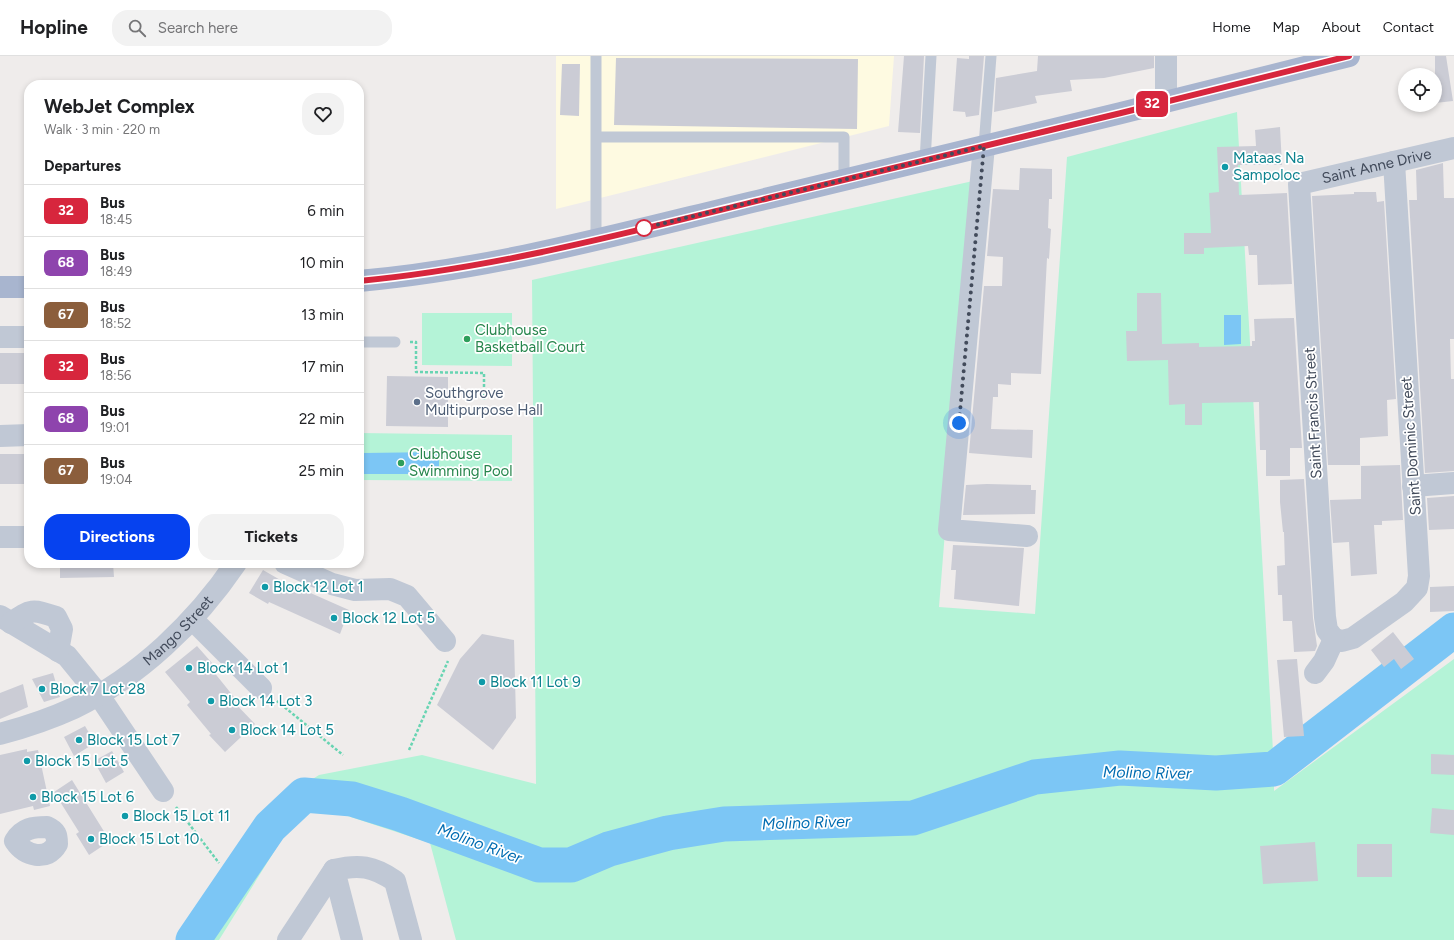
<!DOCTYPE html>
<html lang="en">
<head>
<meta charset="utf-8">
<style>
  body { margin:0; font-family:Figtree,sans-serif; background:#f2f2f2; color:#202124; height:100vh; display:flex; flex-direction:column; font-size:15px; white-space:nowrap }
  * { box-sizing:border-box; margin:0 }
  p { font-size:13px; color:#757577 }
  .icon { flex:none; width:22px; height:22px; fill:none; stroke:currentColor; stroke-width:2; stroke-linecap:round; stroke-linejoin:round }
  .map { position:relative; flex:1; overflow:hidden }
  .sheet { position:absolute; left:24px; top:24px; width:340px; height:488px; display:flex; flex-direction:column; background:#fff; border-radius:16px; box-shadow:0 2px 6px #0003 }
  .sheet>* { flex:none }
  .badge { padding:0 8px; border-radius:6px; font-size:14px; line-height:26px }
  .tools { position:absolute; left:1398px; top:12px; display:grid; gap:8px }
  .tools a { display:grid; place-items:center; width:44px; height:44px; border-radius:50%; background:#fff; box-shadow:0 2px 6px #0003; font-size:20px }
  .you { position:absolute; width:20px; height:20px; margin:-10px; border:3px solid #fff; border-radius:50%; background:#1a73e8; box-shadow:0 0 0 6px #1a73e833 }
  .map>.badge { position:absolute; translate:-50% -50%; box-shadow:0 0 0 2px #fff }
  h2 { padding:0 20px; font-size:15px; line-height:36px }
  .round { display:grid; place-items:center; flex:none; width:42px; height:42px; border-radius:16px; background:#f2f2f2 }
  .headline { display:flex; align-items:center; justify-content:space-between; height:68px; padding:0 20px }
  h1 { font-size:19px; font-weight:700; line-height:30px }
  .cta { display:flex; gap:8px; margin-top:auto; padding:8px 20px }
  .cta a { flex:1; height:46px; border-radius:16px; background:#0642ef; color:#fff; font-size:16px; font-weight:700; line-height:46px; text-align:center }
  .cta a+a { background:#f2f2f2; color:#202124 }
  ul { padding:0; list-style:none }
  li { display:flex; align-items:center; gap:12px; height:52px; padding:0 20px; border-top:1px solid #e0e0e0 }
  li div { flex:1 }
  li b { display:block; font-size:15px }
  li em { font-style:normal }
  li .badge { min-width:44px; font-weight:700; text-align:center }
  header { display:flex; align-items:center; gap:24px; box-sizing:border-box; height:56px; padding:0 20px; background:#fff; border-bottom:1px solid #e0e0e0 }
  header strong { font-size:19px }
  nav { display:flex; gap:22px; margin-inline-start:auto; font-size:14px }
  .search { width:280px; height:36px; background:#f2f2f2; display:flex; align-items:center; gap:10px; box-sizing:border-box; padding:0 14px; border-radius:16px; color:#757577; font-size:15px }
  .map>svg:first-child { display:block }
  .commercial { fill:#fefae1 }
  .green { fill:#b4f3d7 }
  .water { fill:#7cc6f5 }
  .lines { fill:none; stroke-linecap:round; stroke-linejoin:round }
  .river { stroke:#7cc6f5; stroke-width:35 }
  .building { fill:#cbccd5 }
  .path { stroke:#68d4b2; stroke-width:2.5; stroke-dasharray:3 2; stroke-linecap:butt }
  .lane { stroke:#c0c8d5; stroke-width:11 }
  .street { stroke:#c0c8d5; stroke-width:22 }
  .primary { stroke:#a8b5cf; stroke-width:22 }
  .line-casing { stroke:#fff; stroke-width:9 }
  .line { stroke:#d7263d; stroke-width:6 }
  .walk { stroke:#424b5b; stroke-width:4; stroke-dasharray:0 7.2 }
  .culture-dot { fill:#0f9aa8; stroke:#fff; stroke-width:1.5 }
  .stop-dot { fill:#fff; stroke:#d7263d; stroke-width:2 }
  .leisure-dot { fill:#2e9e5b; stroke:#fff; stroke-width:1.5 }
  .service-dot { fill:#5c6f8a; stroke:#fff; stroke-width:1.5 }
  .labels { text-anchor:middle; stroke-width:3.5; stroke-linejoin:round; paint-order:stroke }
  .culture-label { font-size:15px; fill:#0d838f; stroke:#fff; text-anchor:start }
  .street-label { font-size:15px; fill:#424b5b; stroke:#fff }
  .leisure-label { font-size:15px; fill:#27864d; stroke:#fff; text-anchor:start }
  .service-label { font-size:15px; fill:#4e5e75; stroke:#fff; text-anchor:start }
  .water-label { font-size:16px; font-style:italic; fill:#006cb1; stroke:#fff }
</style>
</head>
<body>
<header>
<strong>Hopline</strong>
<div class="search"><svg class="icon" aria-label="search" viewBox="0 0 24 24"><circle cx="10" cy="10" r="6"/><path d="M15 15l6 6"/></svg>Search here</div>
<nav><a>Home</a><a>Map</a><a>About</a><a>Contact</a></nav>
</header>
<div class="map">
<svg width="1454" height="884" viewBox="0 0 1454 884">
  <rect width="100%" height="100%" fill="#efeceb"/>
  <path class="commercial" d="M 556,0 L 894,0 L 889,70 L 556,153 Z"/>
  <path class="green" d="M 1237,56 L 1274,713 L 1274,735 L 1454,603 L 1454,884 L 456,884 L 430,787 L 305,746 L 219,884 L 183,884 L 187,882 L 233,810 L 266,763 L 292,736 L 319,719 L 422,699 L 536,728 L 532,224 L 973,125 L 939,551 L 1035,558 L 1067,101 Z
    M 422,257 L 512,257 L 512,310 L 422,309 Z
    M 359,377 L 512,379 L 512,425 L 359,424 Z"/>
  <path class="water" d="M 1224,259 L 1241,259 L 1241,288 L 1224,289 Z
    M 439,396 L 439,418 L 363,418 L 363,397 Z"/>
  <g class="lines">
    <path class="river" d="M 193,884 L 270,771 L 304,739 L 352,743 L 400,758 L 539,809 L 571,809 L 609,793 L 668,777 L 724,768 L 913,762 L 1035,721 L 1120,712 L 1216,717 L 1274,713 L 1454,574"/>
  </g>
  <path class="building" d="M 904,0 L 924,0 L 920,77 L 898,76 Z
    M 969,0 L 984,0 L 979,59 L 966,61 L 965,56 L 953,55 L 957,2 L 969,3 Z
    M 1038,0 L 1154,0 L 1154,12 L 1104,22 L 1070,24 L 1072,35 L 1035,40 L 1037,47 L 994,56 L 996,22 L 1037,15 Z
    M 1435,0 L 1446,0 L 1453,45 L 1435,47 Z
    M 616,2 L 858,3 L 857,73 L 614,69 Z
    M 562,8 L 580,8 L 579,60 L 560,59 Z
    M 1280,71 L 1282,109 L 1238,109 L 1239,139 L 1287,137 L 1292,228 L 1258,229 L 1257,199 L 1249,199 L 1248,190 L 1204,192 L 1204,198 L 1184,198 L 1184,177 L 1211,177 L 1209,137 L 1219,136 L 1217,91 L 1256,90 L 1255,74 Z
    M 1443,107 L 1444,142 L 1454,142 L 1454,283 L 1450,283 L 1451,323 L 1454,323 L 1454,415 L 1425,417 L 1409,144 L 1417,144 L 1416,114 Z
    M 1020,112 L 1052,113 L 1052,143 L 1049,143 L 1048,172 L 1051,173 L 1049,203 L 1047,202 L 1041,318 L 1011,317 L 1011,329 L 998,328 L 998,341 L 993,341 L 991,373 L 1033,374 L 1032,402 L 969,397 L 984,230 L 1002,230 L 1003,201 L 987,200 L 993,133 L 1019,134 Z
    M 1354,136 L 1376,136 L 1377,146 L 1384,145 L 1396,343 L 1387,344 L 1388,380 L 1360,382 L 1360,409 L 1328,409 L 1312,140 L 1354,138 Z
    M 1137,237 L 1161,237 L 1162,288 L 1199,287 L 1199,291 L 1252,290 L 1252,285 L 1255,285 L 1254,263 L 1294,262 L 1302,392 L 1290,392 L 1290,420 L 1266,420 L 1266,394 L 1260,394 L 1259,346 L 1202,347 L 1202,369 L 1185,369 L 1185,348 L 1169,349 L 1168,304 L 1127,305 L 1126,275 L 1137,275 Z
    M 0,297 L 29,297 L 29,328 L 0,328 Z
    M 387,320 L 448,321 L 448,371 L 386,370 Z
    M 0,398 L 29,398 L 29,428 L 0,428 Z
    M 1400,409 L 1403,464 L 1382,465 L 1382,469 L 1374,469 L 1377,518 L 1351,520 L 1349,486 L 1333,487 L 1330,444 L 1361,443 L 1361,410 Z
    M 1304,423 L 1313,562 L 1317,590 L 1315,595 L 1294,596 L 1292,565 L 1283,565 L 1282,539 L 1278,539 L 1277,510 L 1285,509 L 1284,476 L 1283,476 L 1280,446 L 1280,424 Z
    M 987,428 L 1031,429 L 1031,434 L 1036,434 L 1035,458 L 963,459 L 966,429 Z
    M 1454,440 L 1454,473 L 1429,474 L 1427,442 Z
    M 953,489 L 1024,492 L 1019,550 L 954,543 L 956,514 L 951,514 Z
    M 60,507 L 113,507 L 114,521 L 60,522 Z
    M 263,514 L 296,533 L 297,531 L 349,554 L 340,578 L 269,546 L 268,548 L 249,537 Z
    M 1454,530 L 1454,555 L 1430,556 L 1430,531 Z
    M 1393,576 L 1414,603 L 1401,613 L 1394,603 L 1384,611 L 1371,594 Z
    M 482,578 L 514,584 L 516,662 L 493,694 L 437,649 L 460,603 Z
    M 197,590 L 212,607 L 209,610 L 234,641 L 231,643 L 255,668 L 225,696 L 209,679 L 211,678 L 187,649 L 190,646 L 165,616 Z
    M 1297,603 L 1304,680 L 1284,681 L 1277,604 Z
    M 53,617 L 60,641 L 44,646 L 32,623 Z
    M 23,628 L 28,651 L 0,663 L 0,637 Z
    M 85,670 L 95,687 L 74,700 L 64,681 Z
    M 27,693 L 27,696 L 38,694 L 50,750 L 34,754 L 33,750 L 0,758 L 0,699 Z
    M 112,695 L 124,716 L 106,727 L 94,705 Z
    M 1431,698 L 1454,699 L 1454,719 L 1431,718 Z
    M 72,724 L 110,785 L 89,799 L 76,778 L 79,776 L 54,736 Z
    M 1432,752 L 1454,754 L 1454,779 L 1430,777 Z
    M 1315,786 L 1318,825 L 1263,828 L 1260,790 Z
    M 1357,788 L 1392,788 L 1392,821 L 1357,821 Z"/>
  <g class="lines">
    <path class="path" d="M 410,286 L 416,286 L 416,316 L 484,317 L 484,344
      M 277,645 L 343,699
      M 409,694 L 448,605
      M 176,751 L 219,807"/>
    <path class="lane" d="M 596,0 L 596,81
      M 984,90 L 991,0
      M 925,105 L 931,0
      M 596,184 L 596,81 L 844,81 L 844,124
      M 359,286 L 395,286"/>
    <g class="street">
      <path d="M 1166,0 L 1166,45"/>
      <path d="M 984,90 L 949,474 L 1027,480"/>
      <path d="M 0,281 L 29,281"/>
      <path d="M 0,380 L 29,379"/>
      <path d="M 1413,430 L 1454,427"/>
      <path d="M 0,481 L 29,481"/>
      <path d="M 285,507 L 332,528 L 355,534 L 390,533 L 407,540 L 445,585"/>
      <path d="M 0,560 L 67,600 L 98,638 L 163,735"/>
      <path d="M 192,563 L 261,632"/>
      <path d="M 11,567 C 31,553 32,553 56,561 L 62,573 L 58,595"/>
      <path id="s1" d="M 1334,583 L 1327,574 L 1325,561 L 1299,128 L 1454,92"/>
      <path d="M 1334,583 L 1342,585 L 1353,582 L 1404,546 L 1417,532 L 1419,520 L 1394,106"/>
      <path d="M 1315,617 L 1324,605 L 1334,583"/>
      <path id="s2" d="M 0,678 C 26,671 50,663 74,652 C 139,621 196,566 236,507"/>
      <path d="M 47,771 C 56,775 57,779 57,788 C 47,806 25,800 15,785 C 23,772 33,771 47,771 Z"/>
      <path d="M 334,814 L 352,884"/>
      <path d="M 288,884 L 334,814 C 359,808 373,810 395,825 L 411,884"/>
    </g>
    <path class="primary" d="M 359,225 C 497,213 634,174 769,142 C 963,96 1156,49 1349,0
      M 0,231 L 29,231"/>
  </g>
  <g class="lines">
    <g class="line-casing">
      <path id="line" d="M 359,225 C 498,212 634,175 769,142 C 963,96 1156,49 1349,0"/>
    </g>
    <use href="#line" class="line"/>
    <path class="walk" d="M 644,172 L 984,90 L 959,367"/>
  </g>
  <g class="culture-dot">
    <circle cx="1225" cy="111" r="4"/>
    <circle cx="265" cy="531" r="4"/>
    <circle cx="334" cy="562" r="4"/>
    <circle cx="189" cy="612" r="4"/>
    <circle cx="482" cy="626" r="4"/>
    <circle cx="42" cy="633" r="4"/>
    <circle cx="211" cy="645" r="4"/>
    <circle cx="232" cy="674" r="4"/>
    <circle cx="79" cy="684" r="4"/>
    <circle cx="27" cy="705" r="4"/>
    <circle cx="33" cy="741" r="4"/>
    <circle cx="125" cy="760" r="4"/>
    <circle cx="91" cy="783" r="4"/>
  </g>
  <circle class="stop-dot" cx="644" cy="172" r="8"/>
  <g class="leisure-dot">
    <circle cx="467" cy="283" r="4"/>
    <circle cx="401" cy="407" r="4"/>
  </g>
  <circle class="service-dot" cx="417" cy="346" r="4"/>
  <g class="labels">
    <g class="culture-label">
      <text x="1233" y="107">Mataas Na<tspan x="1233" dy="17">Sampoloc</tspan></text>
      <text x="273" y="536">Block 12 Lot 1</text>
      <text x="342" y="567">Block 12 Lot 5</text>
      <text x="197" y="617">Block 14 Lot 1</text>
      <text x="490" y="631">Block 11 Lot 9</text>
      <text x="50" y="638">Block 7 Lot 28</text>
      <text x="219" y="650">Block 14 Lot 3</text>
      <text x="240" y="679">Block 14 Lot 5</text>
      <text x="87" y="689">Block 15 Lot 7</text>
      <text x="35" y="710">Block 15 Lot 5</text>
      <text x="41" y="746">Block 15 Lot 6</text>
      <text x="133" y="765">Block 15 Lot 11</text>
      <text x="99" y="788">Block 15 Lot 10</text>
    </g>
    <g class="street-label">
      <text dy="5" stroke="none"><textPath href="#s1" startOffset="538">Saint Anne Drive</textPath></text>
      <text transform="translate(1313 357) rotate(-93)" y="5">Saint Francis Street</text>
      <text transform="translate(1411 390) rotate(-94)" y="5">Saint Dominic Street</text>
      <text dy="5" stroke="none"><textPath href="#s2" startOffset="209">Mango Street</textPath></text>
    </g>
    <g class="leisure-label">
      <text x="475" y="279">Clubhouse<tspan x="475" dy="17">Basketball Court</tspan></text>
      <text x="409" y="403">Clubhouse<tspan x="409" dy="17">Swimming Pool</tspan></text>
    </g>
    <g class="service-label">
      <text x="425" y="342">Southgrove<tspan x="425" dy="17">Multipurpose Hall</tspan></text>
    </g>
    <g class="water-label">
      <text transform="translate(1147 716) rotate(1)" y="6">Molino River</text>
      <text transform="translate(806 766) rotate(-2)" y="6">Molino River</text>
      <text transform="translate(480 787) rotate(20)" y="6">Molino River</text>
    </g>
  </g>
</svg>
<div class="tools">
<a><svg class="icon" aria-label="locate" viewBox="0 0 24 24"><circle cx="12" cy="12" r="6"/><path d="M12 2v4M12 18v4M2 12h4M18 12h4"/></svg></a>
</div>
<div class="you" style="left:959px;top:367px"></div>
<b class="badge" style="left:1152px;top:48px;background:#d7263d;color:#fff">32</b>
<section class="sheet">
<div class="headline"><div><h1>WebJet Complex</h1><p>Walk · 3 min · 220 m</p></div><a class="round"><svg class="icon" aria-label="heart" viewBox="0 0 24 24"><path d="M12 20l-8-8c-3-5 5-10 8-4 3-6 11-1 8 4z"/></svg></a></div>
<h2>Departures</h2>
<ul>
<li><span class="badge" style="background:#d7263d;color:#fff">32</span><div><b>Bus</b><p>18:45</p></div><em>6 min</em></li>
<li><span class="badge" style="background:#8e44ad;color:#fff">68</span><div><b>Bus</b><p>18:49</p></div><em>10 min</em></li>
<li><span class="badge" style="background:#8b5e3c;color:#fff">67</span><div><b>Bus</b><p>18:52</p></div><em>13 min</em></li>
<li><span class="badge" style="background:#d7263d;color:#fff">32</span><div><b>Bus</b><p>18:56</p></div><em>17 min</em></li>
<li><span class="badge" style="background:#8e44ad;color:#fff">68</span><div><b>Bus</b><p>19:01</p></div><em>22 min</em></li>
<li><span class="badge" style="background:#8b5e3c;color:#fff">67</span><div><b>Bus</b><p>19:04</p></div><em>25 min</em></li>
</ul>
<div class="cta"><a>Directions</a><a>Tickets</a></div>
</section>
</div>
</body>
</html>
